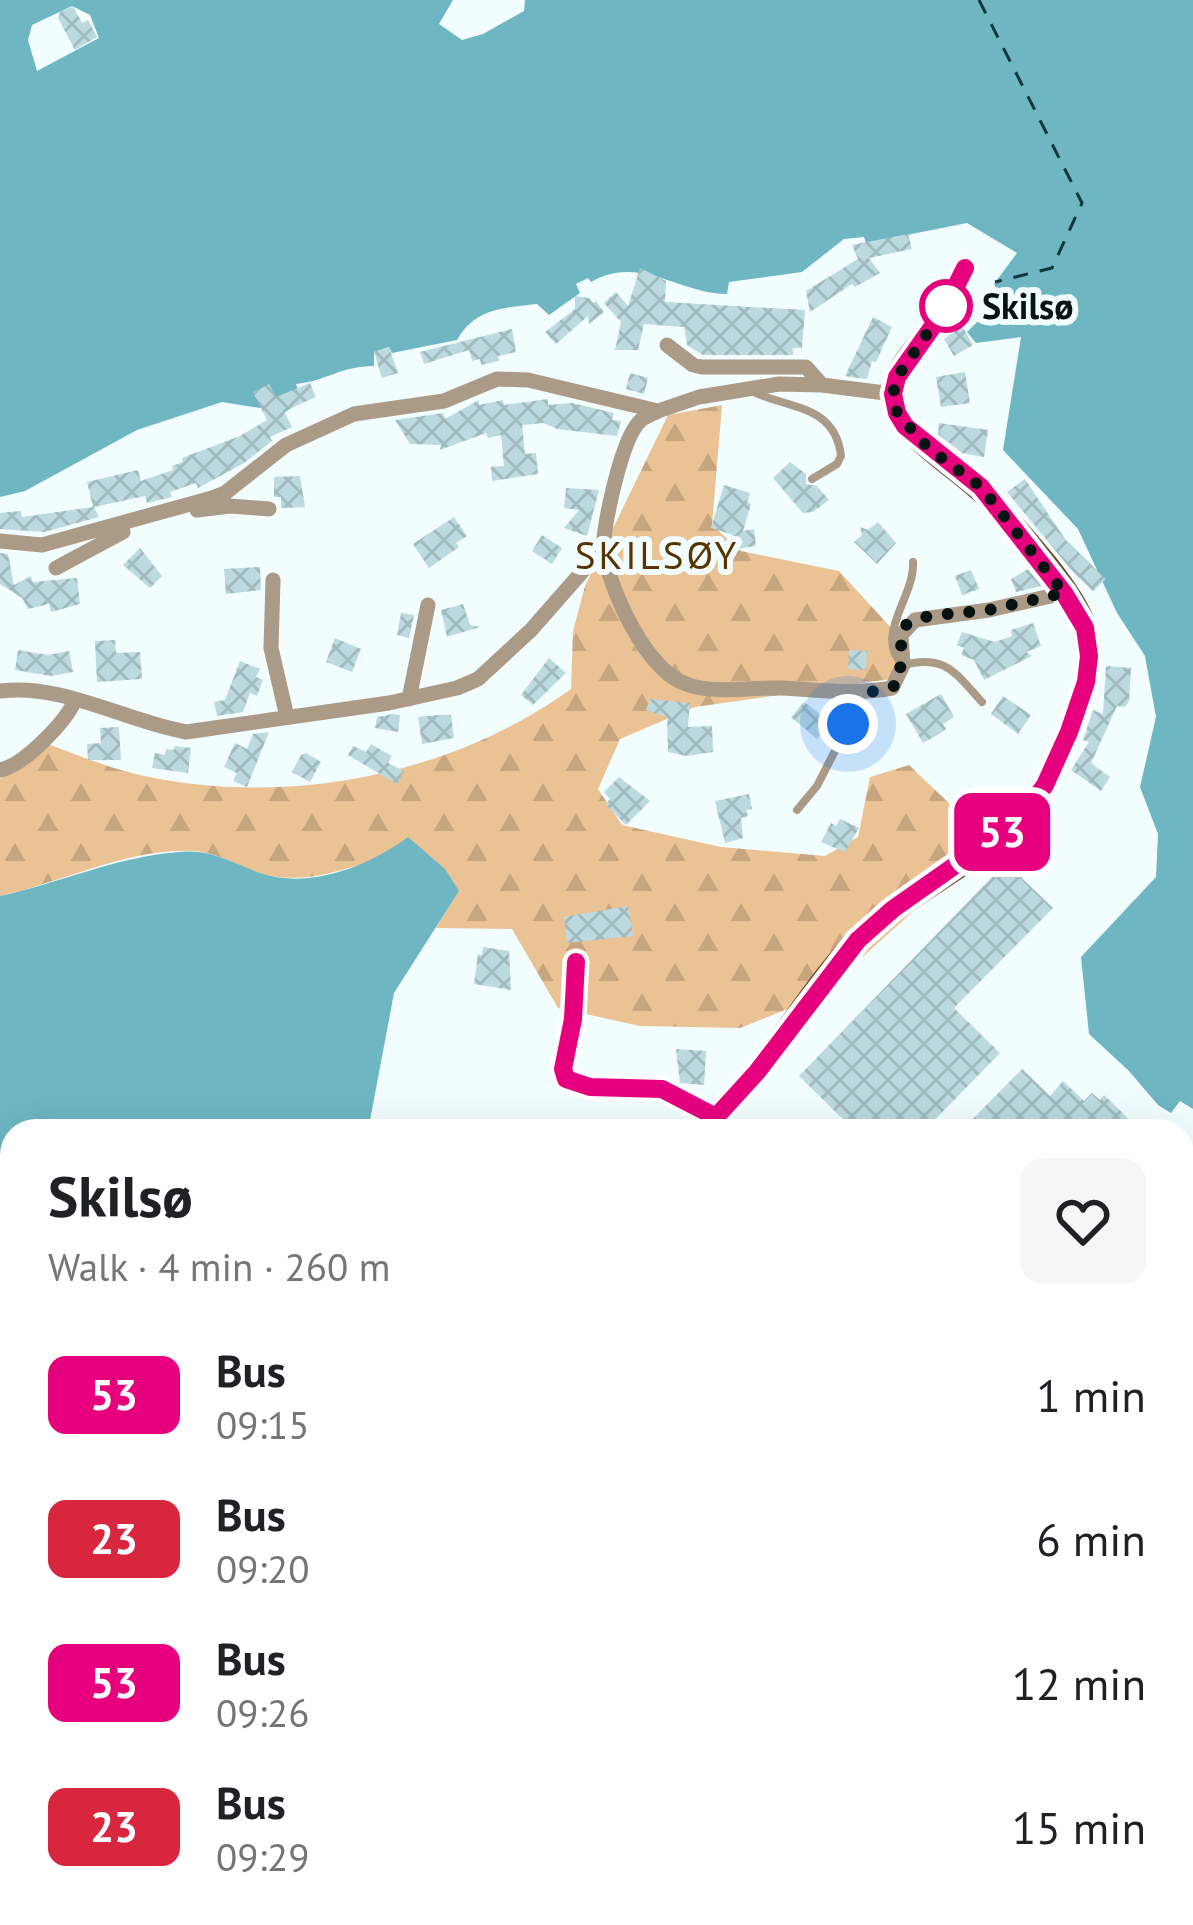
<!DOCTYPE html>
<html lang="en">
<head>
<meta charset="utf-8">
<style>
  body { margin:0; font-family:"PT Sans",sans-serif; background:#f6f6f6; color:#202124; height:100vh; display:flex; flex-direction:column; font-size:45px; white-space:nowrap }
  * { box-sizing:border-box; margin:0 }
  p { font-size:39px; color:#757577 }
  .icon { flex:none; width:66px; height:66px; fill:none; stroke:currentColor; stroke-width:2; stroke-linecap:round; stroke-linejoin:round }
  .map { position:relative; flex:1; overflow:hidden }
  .sheet { position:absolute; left:0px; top:1119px; width:1194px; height:807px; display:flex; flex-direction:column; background:#fff; border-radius:36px 36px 0 0; box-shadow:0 12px 48px #0002 }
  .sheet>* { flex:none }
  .badge { padding:0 24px; border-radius:18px; font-size:42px; line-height:78px }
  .you { position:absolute; width:60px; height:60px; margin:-30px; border:9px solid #fff; border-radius:50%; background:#1a73e8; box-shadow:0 0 0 18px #1a73e833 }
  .map>.badge { position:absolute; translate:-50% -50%; box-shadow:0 0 0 6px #fff }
  .round { display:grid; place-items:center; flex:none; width:126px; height:126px; border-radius:24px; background:#f6f6f6 }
  .headline { display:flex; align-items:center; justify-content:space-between; height:204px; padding:0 48px }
  h1 { font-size:57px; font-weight:700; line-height:90px }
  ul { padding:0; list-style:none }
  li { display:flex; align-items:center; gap:36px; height:144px; padding:0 48px }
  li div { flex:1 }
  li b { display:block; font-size:45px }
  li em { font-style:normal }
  li .badge { min-width:132px; font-weight:700; text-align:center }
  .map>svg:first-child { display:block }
  .forest { fill:url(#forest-firs) }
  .water { fill:#6db6c2; fill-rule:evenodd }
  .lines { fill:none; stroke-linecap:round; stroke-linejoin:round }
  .ferry { stroke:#12373c; stroke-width:3; stroke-dasharray:15 12; stroke-linecap:butt }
  .building { fill:url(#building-cross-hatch) }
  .service { stroke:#aa9a86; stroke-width:8 }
  .minor { stroke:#aa9a86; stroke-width:15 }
  .secondary { stroke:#836b4f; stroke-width:21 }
  .primary { stroke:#674b27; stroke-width:24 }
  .line-casing { stroke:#fff; stroke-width:27 }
  .line { stroke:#e6007e; stroke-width:18 }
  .walk { stroke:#071213; stroke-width:12; stroke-dasharray:0 21.6 }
  .stop-dot { fill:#fff; stroke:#e6007e; stroke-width:6 }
  .labels { text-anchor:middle; stroke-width:12; stroke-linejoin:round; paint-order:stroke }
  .stop-label { font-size:36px; font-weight:bold; fill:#071213; stroke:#f1fdff; text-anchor:start }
  .neighbourhood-label { font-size:39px; letter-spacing:3px; fill:#583500; stroke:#f1fdff }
</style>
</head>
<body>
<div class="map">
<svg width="1193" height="1925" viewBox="0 0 1193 1925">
  <defs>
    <pattern id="forest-firs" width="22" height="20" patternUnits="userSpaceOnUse" patternTransform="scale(3)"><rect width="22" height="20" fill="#eac294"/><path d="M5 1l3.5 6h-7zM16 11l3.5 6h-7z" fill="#c7a67f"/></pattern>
    <pattern id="building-cross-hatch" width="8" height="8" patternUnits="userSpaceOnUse" patternTransform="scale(3)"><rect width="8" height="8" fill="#bcdadf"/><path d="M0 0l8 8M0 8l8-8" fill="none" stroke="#a0babe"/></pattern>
  </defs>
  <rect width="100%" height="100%" fill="#f1fdff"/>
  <path class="forest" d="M 722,405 L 712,525 L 741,551 L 839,571 L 905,643 L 898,678 L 695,707 L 620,739 L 598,789 L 622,825 L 721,847 L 825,856 L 858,837 L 870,777 L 909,765 L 994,846 L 969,861 L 818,997 L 740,1028 L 640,1026 L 558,1008 L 512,929 L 436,928 L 459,890 L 382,857 C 346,869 310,883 272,876 C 243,872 223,852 192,851 C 129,848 60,883 0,896 L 0,779 L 37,740 C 68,751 100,765 132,773 C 280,809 449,777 571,689 L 573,631 L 585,586 L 668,415 Z
    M 12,1231 L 12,1313 L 0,1314 L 0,1235 Z
    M 1182,1455 L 1193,1462 L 1193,1925 L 0,1925 L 0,1652 L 12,1677 L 12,1914 L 1182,1914 Z
    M 12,1459 L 12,1562 L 0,1572 L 0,1461 Z"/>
  <path class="water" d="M 0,0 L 453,0 L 439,24 L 462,40 L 483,34 L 524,11 L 525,0 L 1193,0 L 1193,1109 L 1180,1101 L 1171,1113 L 1158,1105 L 1129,1071 L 1089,1034 L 1081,957 L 1156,877 L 1158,834 L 1140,787 L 1156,717 L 1145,656 L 1117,613 L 1078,529 L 1003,450 L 1021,337 L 976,343 L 967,332 L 1002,298 L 994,284 L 1017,253 L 967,223 L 866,243 L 864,237 L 844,239 L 802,272 L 729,282 L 727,294 C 679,294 640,254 591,282 L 588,278 L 576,284 L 580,293 L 549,315 L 537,304 C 503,308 475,308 457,340 L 392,353 L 389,347 L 374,352 L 374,366 C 340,366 327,381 296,384 L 302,401 L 285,412 L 222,402 L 137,430 L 25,491 L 0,497 ZM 72,6 L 90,15 L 99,38 L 37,71 L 28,40 L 32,25 Z
    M 408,837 L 445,869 L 459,891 L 394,993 L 368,1131 L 12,1131 L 12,1231 L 0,1235 L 0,896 C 60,883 118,856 180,852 C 212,849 232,863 260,873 C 309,890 369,866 408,837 Z"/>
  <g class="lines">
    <path class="ferry" d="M 979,0 L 1082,203 L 1052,268 L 995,282"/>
  </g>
  <path class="building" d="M 73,6 L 82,23 L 88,20 L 97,37 L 75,50 L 58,18 L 60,12 Z
    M 908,234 L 912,249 L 869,258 L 880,273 L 855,287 L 852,284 L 810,312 L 806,291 L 858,259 L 852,245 Z
    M 640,268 L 666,281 L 665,302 L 805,310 L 802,348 L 793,348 L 793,355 L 703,355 L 687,345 L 684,327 L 644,324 L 638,350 L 615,350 L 621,322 L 604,303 L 616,292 L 628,306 Z
    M 575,296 L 589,298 L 593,303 L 596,301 L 604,312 L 589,324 L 588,316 L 556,344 L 545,332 L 575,309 Z
    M 873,317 L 892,327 L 876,362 L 872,361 L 867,379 L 845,376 Z
    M 962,326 L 973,345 L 954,356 L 944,339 Z
    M 512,329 L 516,352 L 498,356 L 499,361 L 481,365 L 480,359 L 472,361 L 469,350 L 424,364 L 420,352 Z
    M 389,347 L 398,373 L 382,378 L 374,352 Z
    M 965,372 L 970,403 L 941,407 L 936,377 Z
    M 630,373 L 648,378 L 644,394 L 626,389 Z
    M 310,383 L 316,397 L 284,411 L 292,427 L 270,437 L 272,441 L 244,463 L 198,488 L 196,483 L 170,492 L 172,497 L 147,503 L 145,496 L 94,507 L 99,517 L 44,532 L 0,529 L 0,513 L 21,511 L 22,517 L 93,507 L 87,482 L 138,470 L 141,481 L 173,470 L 172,466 L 183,462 L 182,458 L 240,436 L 267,420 L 253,392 L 269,384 L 276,397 Z
    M 548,399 L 548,405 L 572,403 L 614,413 L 612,420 L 621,421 L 617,436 L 557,429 L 544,423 L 522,425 L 525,454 L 536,453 L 538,474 L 492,481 L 491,467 L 504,466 L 501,435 L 488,438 L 486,433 L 440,450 L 441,445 L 410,444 L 395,420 L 443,413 L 445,419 L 479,400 L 479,405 L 503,400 L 504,405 Z
    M 939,423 L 988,430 L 984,457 L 962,453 L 938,434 Z
    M 790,462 L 806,474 L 806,484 L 817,486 L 829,500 L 813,512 L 803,513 L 773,478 Z
    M 300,476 L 305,507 L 281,508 L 281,497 L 274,497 L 274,477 Z
    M 1025,479 L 1065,539 L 1106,579 L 1093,591 L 1073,572 L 1007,492 Z
    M 724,485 L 750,493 L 747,502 L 751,504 L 743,531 L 754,529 L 756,546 L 735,549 L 733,535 L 711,528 Z
    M 566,488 L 599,490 L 587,536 L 564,528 L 579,510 L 564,508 Z
    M 454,517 L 467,536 L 456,543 L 459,547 L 429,568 L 413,544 Z
    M 878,522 L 896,543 L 877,564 L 854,542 L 862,535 L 860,527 L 868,530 Z
    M 542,535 L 562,548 L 552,564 L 532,551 Z
    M 140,548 L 162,576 L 150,588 L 123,565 Z
    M 0,553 L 8,554 L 14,585 L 31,576 L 33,582 L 77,578 L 80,604 L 51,612 L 49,604 L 28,609 L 22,598 L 0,584 Z
    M 260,567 L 261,590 L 226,594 L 224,569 Z
    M 1028,569 L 1042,586 L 1016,592 L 1011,579 Z
    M 971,570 L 979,589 L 962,595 L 955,576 Z
    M 463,604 L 470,625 L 480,627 L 447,637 L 441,610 Z
    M 401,613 L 414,615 L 409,638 L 397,635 Z
    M 1033,623 L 1041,646 L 1026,652 L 1032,656 L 984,680 L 974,660 L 961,655 L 964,648 L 957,645 L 962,632 L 995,642 L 1012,636 L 1011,630 Z
    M 335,638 L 361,649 L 352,672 L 326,662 Z
    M 115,640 L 116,653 L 140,652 L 142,679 L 97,682 L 95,641 Z
    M 18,650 L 48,655 L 69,651 L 73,672 L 51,676 L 15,670 Z
    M 849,650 L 867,651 L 866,670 L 848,669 Z
    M 549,658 L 566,673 L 533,705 L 521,695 Z
    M 240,661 L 260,669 L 256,677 L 263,680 L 257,696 L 250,693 L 243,712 L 217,716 L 214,702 L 225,700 Z
    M 1106,666 L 1131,668 L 1129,701 L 1125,707 L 1117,706 L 1091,763 L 1110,777 L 1101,791 L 1071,770 L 1089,742 L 1083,740 L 1093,710 L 1103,714 Z
    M 941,694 L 954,717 L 943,724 L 946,729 L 941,733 L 923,743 L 906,714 Z
    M 1003,696 L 1031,715 L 1018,734 L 991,714 Z
    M 650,699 L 690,703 L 688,727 L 712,726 L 713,752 L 686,756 L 668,752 L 667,717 L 646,710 Z
    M 804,702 L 831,722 L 817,739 L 791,717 Z
    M 393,714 L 400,715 L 398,732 L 375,728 L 377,717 Z
    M 438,715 L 451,715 L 454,738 L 422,744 L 418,717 Z
    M 119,727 L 121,760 L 88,760 L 87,744 L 101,743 L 100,728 Z
    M 269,732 L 247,787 L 233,781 L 237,773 L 224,767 L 235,743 L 247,749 L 253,734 Z
    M 371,744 L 392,756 L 388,763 L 404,771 L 397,784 L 348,755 L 353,746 L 366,752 Z
    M 175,746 L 191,748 L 188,773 L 152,768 L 155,753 L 165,755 L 166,749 L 174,750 Z
    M 306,753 L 321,762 L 310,782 L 292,772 L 301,755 Z
    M 619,777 L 650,801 L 626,825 L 605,804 L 610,799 L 604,792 Z
    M 970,786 L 989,800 L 976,816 L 958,803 Z
    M 749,794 L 752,809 L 746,810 L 748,816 L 741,818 L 743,838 L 725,843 L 715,801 Z
    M 840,819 L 859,828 L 845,852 L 821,842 L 831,823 L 836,826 Z
    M 1006,863 L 1053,908 L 954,1008 L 1000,1053 L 924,1131 L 855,1131 L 799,1076 Z
    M 628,906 L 633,936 L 567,943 L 564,917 Z
    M 483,947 L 509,951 L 511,990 L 474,984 L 478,954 L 482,955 Z
    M 676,1049 L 706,1051 L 704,1085 L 680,1083 Z
    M 1022,1069 L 1050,1096 L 1063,1081 L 1084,1101 L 1092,1093 L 1100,1100 L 1104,1095 L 1141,1131 L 961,1131 Z"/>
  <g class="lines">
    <path class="service" d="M 751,391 C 788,409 835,404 841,456 L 837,464 L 812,479
      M 913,562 C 915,597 873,636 903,665 C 946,654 955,673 982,702
      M 797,810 L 817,786 L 864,694"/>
    <path class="minor" d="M 667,345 L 693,365 L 702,367 L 806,367 L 822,385
      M 197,510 L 230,506 L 269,509
      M 0,541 L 42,545 L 212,498 L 225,493 L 286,445 L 354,414 L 444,401 L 497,379 L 528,380 L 658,411 L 699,397 L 779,384 L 822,385 L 893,394
      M 603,548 C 609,588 646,673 689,685 C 716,694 753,687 782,688 C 820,690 854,695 892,688 L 903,665 L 901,635 L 915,620 L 989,610 L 1064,593
      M 56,568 L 123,532
      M 273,580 L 271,648 L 287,717
      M 0,691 C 63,683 125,721 186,732 L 389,703 L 457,688 L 478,679 L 531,630 L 603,548 C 605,521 621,438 641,420 C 646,416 653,414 658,411
      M 409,699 L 428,605
      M 0,770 C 23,766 66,722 75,700
      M 576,962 L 573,1019 L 564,1069 L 566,1079 L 590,1087 L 662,1089 L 716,1117 L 726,1131
      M 0,1303 L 12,1304
      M 0,1451 L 12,1450
      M 1182,1507 L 1193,1505
      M 12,1655 L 12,1680
      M 0,1726 L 8,1723 L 12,1713"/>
    <path class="secondary" d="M 0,1325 L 12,1327"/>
    <path class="primary" d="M 697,1131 C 767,1078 802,995 862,936 C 913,888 993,856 1034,801 C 1054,775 1066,741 1076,710 C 1085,685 1094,658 1086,630 C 1073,589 1023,538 995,505 C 970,473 892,434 893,394 C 894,367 926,338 940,316 C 950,301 957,284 965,268
      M 374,1925 L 382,1914"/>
  </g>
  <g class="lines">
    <g class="line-casing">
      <path id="line" d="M 576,962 L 573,1019 L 563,1069 L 566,1079 L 590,1087 L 662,1089 L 716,1117 L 757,1072 L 858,940 L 893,909 L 1004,831 L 1030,806 L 1045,785 L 1069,732 L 1086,682 L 1089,656 L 1085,628 L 1064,593 L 981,487 L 905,426 L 897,413 L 893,394 L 897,377 L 943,312 L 965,268"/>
    </g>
    <use href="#line" class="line"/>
    <path class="walk" d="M 848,724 L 864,694 L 897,685 C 904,665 897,645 906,625 L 928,616 L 989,610 L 1064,593 L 981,487 L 928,448 L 897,413 L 893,394 L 897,377 L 946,306"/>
  </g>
  <circle class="stop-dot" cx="946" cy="306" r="24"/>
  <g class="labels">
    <g class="stop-label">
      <text x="982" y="319">Skilsø</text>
    </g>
    <g class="neighbourhood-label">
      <text x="657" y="569">SKILSØY</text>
    </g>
  </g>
</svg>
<div class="you" style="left:848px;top:724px"></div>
<b class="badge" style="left:1002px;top:832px;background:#e6007e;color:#fff">53</b>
<section class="sheet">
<div class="headline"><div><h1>Skilsø</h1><p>Walk · 4 min · 260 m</p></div><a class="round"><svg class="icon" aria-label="heart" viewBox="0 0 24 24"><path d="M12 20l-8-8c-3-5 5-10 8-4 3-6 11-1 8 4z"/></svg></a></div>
<ul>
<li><span class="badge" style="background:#e6007e;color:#fff">53</span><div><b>Bus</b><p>09:15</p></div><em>1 min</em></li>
<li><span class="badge" style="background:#d7263d;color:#fff">23</span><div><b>Bus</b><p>09:20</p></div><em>6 min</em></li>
<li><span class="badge" style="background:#e6007e;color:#fff">53</span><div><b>Bus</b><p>09:26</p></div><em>12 min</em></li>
<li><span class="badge" style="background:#d7263d;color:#fff">23</span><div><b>Bus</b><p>09:29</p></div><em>15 min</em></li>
</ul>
</section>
</div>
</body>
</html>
